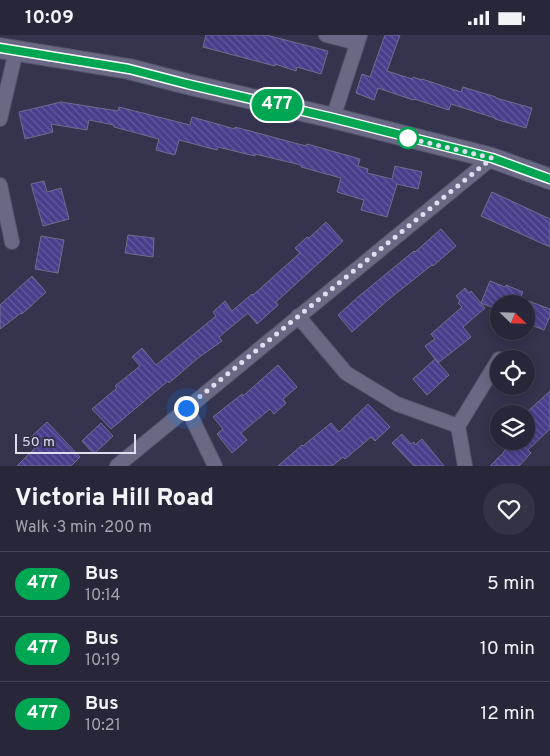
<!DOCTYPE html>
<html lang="en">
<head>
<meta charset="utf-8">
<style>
  body { margin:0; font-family:Overpass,sans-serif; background:#343345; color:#f1f3f6; height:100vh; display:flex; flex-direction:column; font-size:19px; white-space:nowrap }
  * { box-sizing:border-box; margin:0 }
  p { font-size:16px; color:#a5a5af }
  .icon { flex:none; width:28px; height:28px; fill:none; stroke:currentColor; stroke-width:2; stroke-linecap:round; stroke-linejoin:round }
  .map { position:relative; height:431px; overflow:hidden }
  .sheet { display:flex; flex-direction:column; background:#28273a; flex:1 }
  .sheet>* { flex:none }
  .badge { padding:0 10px; border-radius:16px; font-size:18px; line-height:32px }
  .needle { width:32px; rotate:113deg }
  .fabs { position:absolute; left:490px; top:260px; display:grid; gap:10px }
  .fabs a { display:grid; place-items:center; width:45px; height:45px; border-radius:50%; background:#28273a; box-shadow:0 2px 12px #0003,0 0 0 1px #444454; font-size:25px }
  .scale { position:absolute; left:15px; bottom:12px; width:121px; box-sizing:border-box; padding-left:5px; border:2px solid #dedeef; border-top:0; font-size:14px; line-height:18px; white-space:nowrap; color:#dedeef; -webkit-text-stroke:4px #35344e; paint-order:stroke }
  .you { position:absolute; width:25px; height:25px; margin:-12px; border:4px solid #fff; border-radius:50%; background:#1a73e8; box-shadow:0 0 0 8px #1a73e833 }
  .map>.badge { position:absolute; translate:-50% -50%; box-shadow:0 0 0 2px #fff }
  .round { display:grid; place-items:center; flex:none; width:52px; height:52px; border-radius:26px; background:#343345 }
  .overview { display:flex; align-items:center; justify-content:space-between; height:85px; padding:0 15px }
  h1 { font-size:24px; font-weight:800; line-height:38px }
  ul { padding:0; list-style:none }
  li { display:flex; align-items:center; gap:15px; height:65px; padding:0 15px; border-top:1px solid #444454 }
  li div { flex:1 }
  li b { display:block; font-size:19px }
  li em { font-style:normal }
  li .badge { min-width:55px; font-weight:700; text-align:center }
  .status { display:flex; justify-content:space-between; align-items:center; height:35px; padding:0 25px; background:#28273a; direction:ltr }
  .status svg { height:14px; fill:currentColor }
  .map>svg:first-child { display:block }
  .building { fill:url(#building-back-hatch); stroke:#6f6e8b }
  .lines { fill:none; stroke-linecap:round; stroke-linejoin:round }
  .street-casing { stroke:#535268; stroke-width:16 }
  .secondary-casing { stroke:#535268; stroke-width:22 }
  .street { stroke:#696985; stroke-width:14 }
  .secondary { stroke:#696985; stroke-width:20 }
  .line-casing { stroke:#fff; stroke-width:11 }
  .line { stroke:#00a651; stroke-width:8 }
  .walk { stroke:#dedeef; stroke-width:5; stroke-dasharray:0 9 }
  .stop-dot { fill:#fff; stroke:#00a651; stroke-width:2.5 }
</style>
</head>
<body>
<div class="status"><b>10:09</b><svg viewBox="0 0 49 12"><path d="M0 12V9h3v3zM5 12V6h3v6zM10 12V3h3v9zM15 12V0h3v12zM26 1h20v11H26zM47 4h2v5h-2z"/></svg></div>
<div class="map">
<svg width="550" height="431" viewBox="0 0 550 431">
  <defs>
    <pattern id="building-back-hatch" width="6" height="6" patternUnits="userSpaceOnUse" patternTransform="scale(1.25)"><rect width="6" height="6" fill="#483f8c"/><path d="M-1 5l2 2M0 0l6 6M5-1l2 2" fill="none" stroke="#625a9c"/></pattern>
  </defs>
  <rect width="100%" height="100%" fill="#35344e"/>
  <path class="building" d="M 206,0 L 266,0 L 328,16 L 321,39 L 297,32 L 296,36 L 275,29 L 275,31 L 203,12 Z
    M 385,0 L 400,0 L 387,36 L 412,44 L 413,42 L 422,45 L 422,44 L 461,57 L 463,52 L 496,62 L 496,63 L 532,73 L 526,93 L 495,84 L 495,83 L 451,69 L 449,75 L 414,64 L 413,65 L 378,53 L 374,65 L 356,58 L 362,39 L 370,42 Z
    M 61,67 L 118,76 L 119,72 L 190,90 L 192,82 L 235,94 L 235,92 L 306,111 L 307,109 L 360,124 L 358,131 L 368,134 L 367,138 L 392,144 L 395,131 L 422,137 L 418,154 L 397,149 L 387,182 L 361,175 L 364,165 L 337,157 L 341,143 L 301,132 L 301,130 L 255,119 L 255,121 L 218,112 L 217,115 L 179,105 L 175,120 L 156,115 L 159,104 L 114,92 L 114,90 L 89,85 L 87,95 L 51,89 L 53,97 L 25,104 L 19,77 Z
    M 44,146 L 47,157 L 61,153 L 69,184 L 43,191 L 31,149 Z
    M 492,157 L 550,184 L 550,212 L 481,181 Z
    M 326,187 L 343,206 L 276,267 L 278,270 L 257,289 L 248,278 L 219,302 L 222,306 L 198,323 L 169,348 L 168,346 L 111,394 L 92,374 L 117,353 L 115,351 L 140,331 L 132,322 L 142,313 L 156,330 L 216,281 L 213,277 L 225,266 L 232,276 L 252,259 L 253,260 L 300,218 L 295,213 L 307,202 L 309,203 Z
    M 441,194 L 456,211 L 433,231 L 432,230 L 389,264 L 352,297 L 338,280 L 358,262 L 414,216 L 415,217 Z
    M 128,200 L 154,203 L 153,222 L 125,218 Z
    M 41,201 L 64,205 L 58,238 L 35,234 Z
    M 32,241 L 46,257 L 22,279 L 21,278 L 0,294 L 0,270 Z
    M 490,246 L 505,252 L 506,250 L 523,257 L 518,269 L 499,269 L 499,275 L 481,268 Z
    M 465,253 L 469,258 L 471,256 L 485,273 L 463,292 L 471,302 L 438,328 L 425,311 L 435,304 L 431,299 L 462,272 L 458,268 L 460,266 L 456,261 Z
    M 526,265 L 550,274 L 550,281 L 544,295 L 526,288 Z
    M 435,324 L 449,340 L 427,360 L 413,344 Z
    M 278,330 L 297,352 L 283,364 L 286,368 L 274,379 L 270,374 L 241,398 L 247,405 L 232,418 L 217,399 L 223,394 L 213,382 L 242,359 L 243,361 Z
    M 550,356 L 550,394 L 528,415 L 531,418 L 519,431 L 490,431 L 504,417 L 504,416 L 513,406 L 526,406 L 526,378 Z
    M 368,369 L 390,392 L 375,406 L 371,402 L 345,424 L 343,422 L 332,431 L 278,431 L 302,410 L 303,411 L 331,388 L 339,397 Z
    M 47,387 L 80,422 L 71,431 L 17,431 L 36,412 L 29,404 Z
    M 101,388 L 113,401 L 94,419 L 82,406 Z
    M 402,399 L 411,409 L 414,407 L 415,410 L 422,404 L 444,431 L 414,431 L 392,408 Z"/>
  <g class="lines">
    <g class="street-casing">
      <path id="street" d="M 326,0 L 357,8
        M 333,83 L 360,0
        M 0,84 L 16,16
        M 0,150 L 12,207
        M 298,281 L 346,338 L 397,369 L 458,391 L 465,431
        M 187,373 L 215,431
        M 458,391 L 499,324
        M 117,431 L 492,123"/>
    </g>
    <g class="secondary-casing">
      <path id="secondary" d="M 0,13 L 129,34 L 187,49 L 333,83 L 492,123 L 550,144"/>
    </g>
    <use href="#street" class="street"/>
    <use href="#secondary" class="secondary"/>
  </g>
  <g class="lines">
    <g class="line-casing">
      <path id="line" d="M 0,13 L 129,34 L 187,49 L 333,83 L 492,123 L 550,144"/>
    </g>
    <use href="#line" class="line"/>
    <path class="walk" d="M 186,373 L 492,123 L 407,103 L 408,103"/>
  </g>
  <circle class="stop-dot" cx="408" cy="103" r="10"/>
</svg>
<div class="fabs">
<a><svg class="needle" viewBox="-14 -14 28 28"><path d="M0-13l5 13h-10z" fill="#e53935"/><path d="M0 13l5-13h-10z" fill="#a5a5af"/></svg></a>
<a><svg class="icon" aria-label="locate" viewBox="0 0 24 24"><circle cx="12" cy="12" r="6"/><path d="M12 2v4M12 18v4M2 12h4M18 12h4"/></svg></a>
<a><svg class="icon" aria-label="layers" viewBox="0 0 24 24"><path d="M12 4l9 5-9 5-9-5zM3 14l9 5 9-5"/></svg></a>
</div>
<div class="scale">50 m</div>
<div class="you" style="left:186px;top:373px"></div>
<b class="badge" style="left:277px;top:70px;background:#00a651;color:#fff">477</b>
</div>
<section class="sheet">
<div class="overview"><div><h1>Victoria Hill Road</h1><p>Walk · 3 min · 200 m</p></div><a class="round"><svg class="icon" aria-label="heart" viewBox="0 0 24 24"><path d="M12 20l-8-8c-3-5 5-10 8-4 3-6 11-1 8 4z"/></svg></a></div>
<ul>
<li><span class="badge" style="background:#00a651;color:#fff">477</span><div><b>Bus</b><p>10:14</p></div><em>5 min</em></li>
<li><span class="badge" style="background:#00a651;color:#fff">477</span><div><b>Bus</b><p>10:19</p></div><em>10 min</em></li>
<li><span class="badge" style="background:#00a651;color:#fff">477</span><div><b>Bus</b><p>10:21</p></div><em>12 min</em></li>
</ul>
</section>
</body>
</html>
